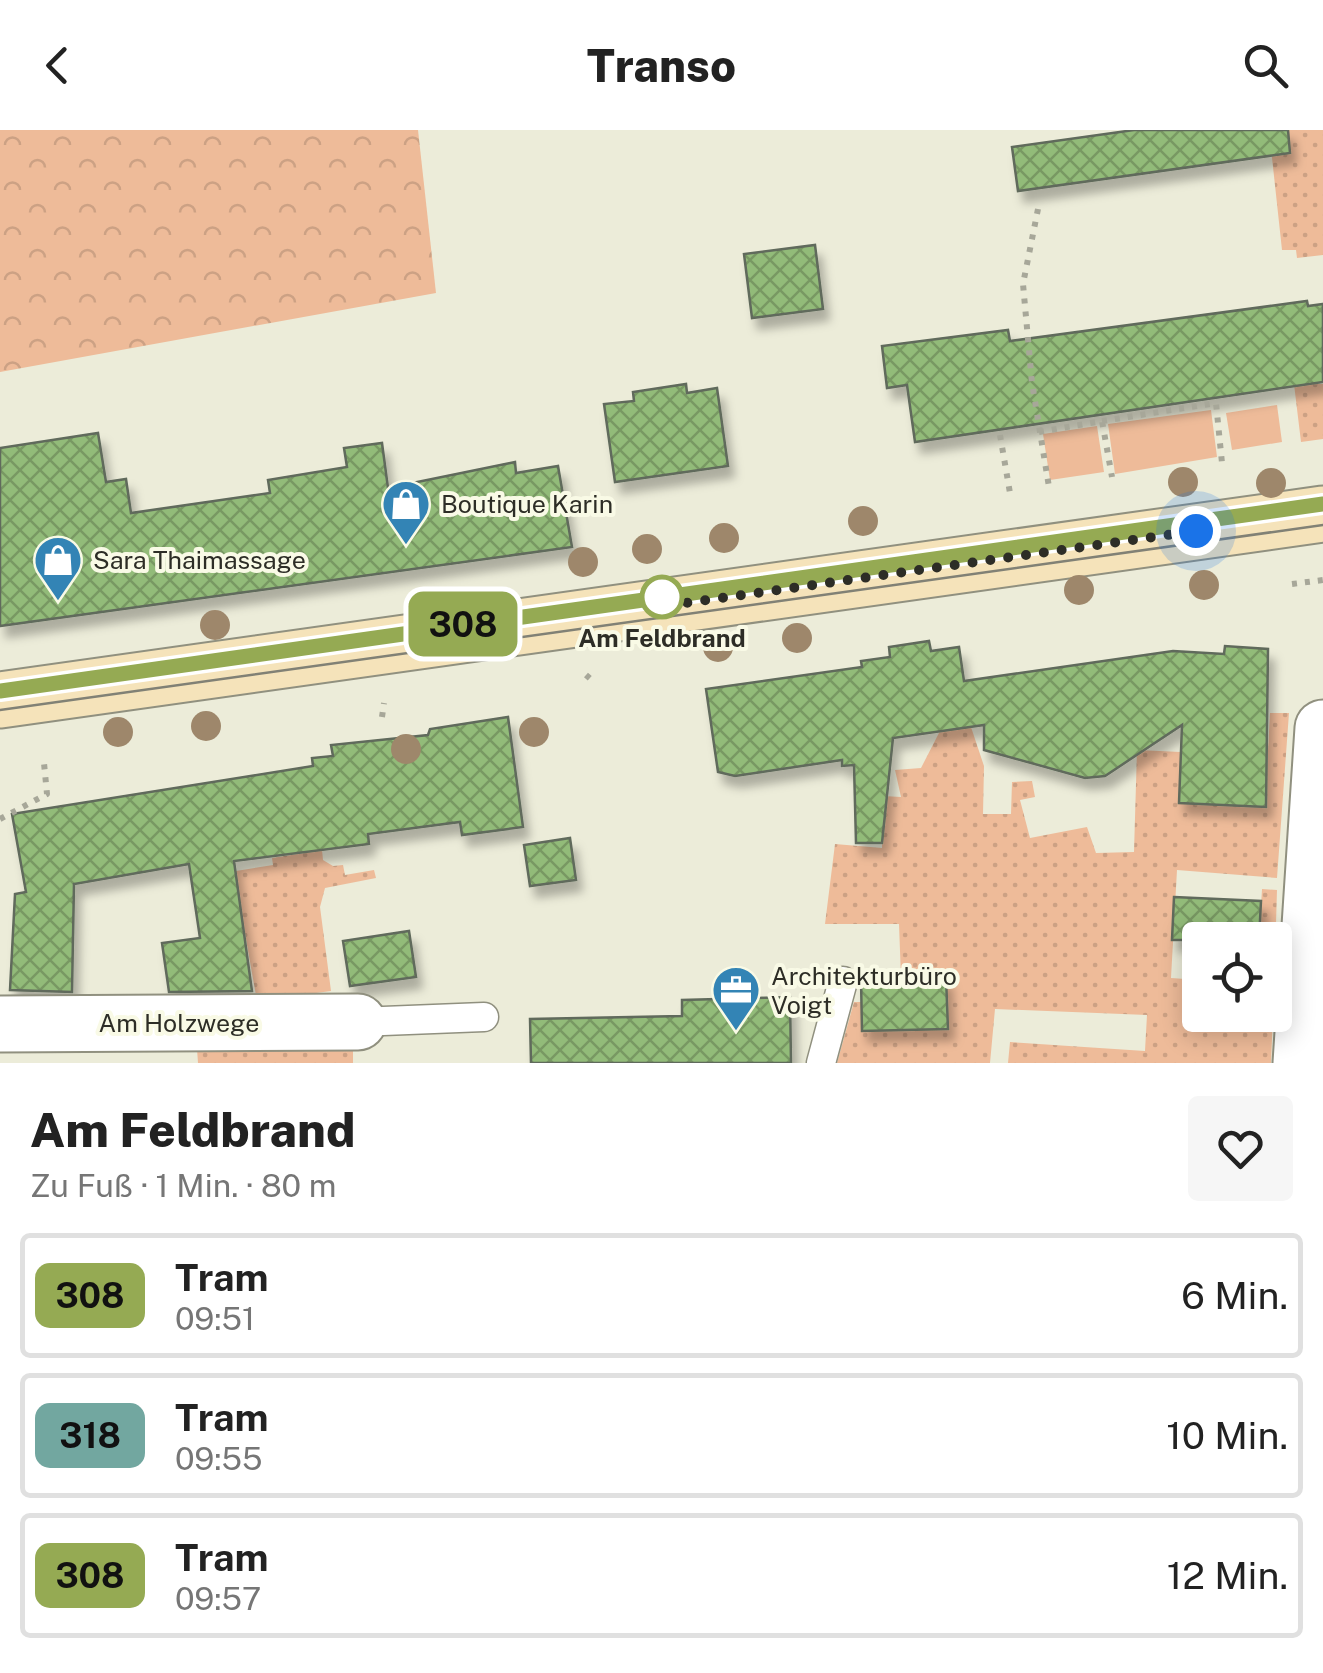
<!DOCTYPE html>
<html lang="de">
<head>
<meta charset="utf-8">
<style>
  body { margin:0; font-family:"Public Sans",sans-serif; background:#f6f6f6; color:#222; height:100vh; display:flex; flex-direction:column; font-size:38px; white-space:nowrap }
  * { box-sizing:border-box; margin:0 }
  p { font-size:32px; color:#767676 }
  .icon { flex:none; width:55px; height:55px; fill:none; stroke:currentColor; stroke-width:2; stroke-linecap:round; stroke-linejoin:round }
  .map { position:relative; height:933px; overflow:hidden }
  .sheet { display:flex; flex-direction:column; background:#fff; flex:1 }
  .sheet>* { flex:none }
  .badge { padding:0 20px; border-radius:15px; font-size:35px; line-height:65px }
  .buttons { position:absolute; left:1182px; top:792px; display:grid; gap:20px }
  .buttons a { display:grid; place-items:center; width:110px; height:110px; border-radius:10px; background:#fff; box-shadow:0 5px 25px #0003; font-size:50px }
  .you { position:absolute; width:50px; height:50px; margin:-25px; border:8px solid #fff; border-radius:50%; background:#1a73e8; box-shadow:0 0 0 15px #1a73e833 }
  .map>.badge { position:absolute; translate:-50% -50%; box-shadow:0 0 0 5px #fff }
  .round { display:grid; place-items:center; flex:none; width:105px; height:105px; border-radius:10px; background:#f6f6f6 }
  .head { display:flex; align-items:center; justify-content:space-between; height:170px; padding:0 30px }
  h1 { font-size:48px; font-weight:800; line-height:75px }
  ul { padding:0; list-style:none }
  li { display:flex; align-items:center; gap:30px; height:125px; margin:0 20px 15px; padding:0 10px; border:5px solid #e0e0e0; border-radius:10px }
  li div { flex:1 }
  li b { display:block; font-size:38px }
  li em { font-style:normal }
  li .badge { min-width:110px; font-weight:700; text-align:center }
  header { display:flex; justify-content:space-between; align-items:center; height:130px; padding:0 30px; background:#fff; font-size:45px; font-weight:800 }
  .map>svg:first-child { display:block }
  .green { fill:#eb9 }
  .forest { fill:url(#forest-crowns) }
  .garden { fill:url(#garden-dots) }
  .building { fill:url(#building-cross-hatch); stroke:#606a5b; stroke-width:2.5; filter:url(#shadow) }
  .lines { fill:none; stroke-linecap:round; stroke-linejoin:round }
  .lane-casing { stroke:#90907f; stroke-width:31 }
  .street-casing { stroke:#90907f; stroke-width:59 }
  .secondary-casing { stroke:#90907f; stroke-width:59 }
  .path { stroke:#a7a799; stroke-width:6; stroke-dasharray:5 8; stroke-linecap:butt }
  .lane { stroke:#fff; stroke-width:28 }
  .street { stroke:#fff; stroke-width:55 }
  .secondary { stroke:#f5e3ba; stroke-width:55 }
  .tram { stroke:#818175; stroke-width:2.5 }
  .tree { fill:#9e876b }
  .line-casing { stroke:#fff; stroke-width:22 }
  .line { stroke:#95aa53; stroke-width:15 }
  .walk { stroke:#2d2d26; stroke-width:10; stroke-dasharray:0 18 }
  .stop-dot { fill:#fff; stroke:#95aa53; stroke-width:5 }
  .labels { text-anchor:middle; stroke-width:8; stroke-linejoin:round; paint-order:stroke }
  .poi-label { font-size:25px; fill:#2d2d26; stroke:#f9fae6; text-anchor:start }
  .stop-label { font-size:25px; font-weight:bold; fill:#2d2d26; stroke:#f9fae6 }
  .street-label { font-size:25px; fill:#2d2d26; stroke:#f9fae6 }
</style>
</head>
<body>
<header><svg class="icon" aria-label="back" viewBox="0 0 24 24"><path d="M15 5l-7 7 7 7"/></svg>Transo<svg class="icon" aria-label="search" viewBox="0 0 24 24"><circle cx="10" cy="10" r="6"/><path d="M15 15l6 6"/></svg></header>
<div class="map">
<svg width="1323" height="933" viewBox="0 0 1323 933">
  <defs>
    <pattern id="forest-crowns" width="20" height="18" patternUnits="userSpaceOnUse" patternTransform="scale(2.5)"><rect width="20" height="18" fill="#eb9"/><path d="M2 6a3 3 0 1 1 6 0M12 15a3 3 0 1 1 6 0" fill="none" stroke="#cca184"/></pattern>
    <pattern id="garden-dots" width="8" height="8" patternUnits="userSpaceOnUse" patternTransform="scale(2.5)"><rect width="8" height="8" fill="#eb9"/><path d="M2 2h.1M6 6h.1" fill="none" stroke="#cca184" stroke-width="1.8" stroke-linecap="round"/></pattern>
    <pattern id="building-cross-hatch" width="8" height="8" patternUnits="userSpaceOnUse" patternTransform="scale(2.5)"><rect width="8" height="8" fill="#92bb79"/><path d="M0 0l8 8M0 8l8-8" fill="none" stroke="#789863"/></pattern>
    <filter id="shadow"><feDropShadow dx="6" dy="11" stdDeviation="5" flood-color="#0004"/></filter>
  </defs>
  <rect width="100%" height="100%" fill="#ececd9"/>
  <path class="green" d="M 1277,275 L 1282,312 L 1232,320 L 1226,283 Z
    M 1211,280 L 1217,327 L 1115,344 L 1108,294 Z
    M 1097,296 L 1104,342 L 1050,350 L 1043,304 Z"/>
  <path class="forest" d="M 0,0 L 418,0 L 436,163 L 0,242 Z"/>
  <path class="garden" d="M 1269,0 L 1323,0 L 1323,125 L 1297,128 L 1296,120 L 1282,120 Z
    M 1310,219 L 1315,254 L 1323,254 L 1323,309 L 1301,312 L 1290,221 Z
    M 1270,583 L 1289,583 L 1277,748 L 1177,740 L 1171,848 L 1200,850 L 1200,885 L 1273,885 L 1271,933 L 1008,933 L 1010,912 L 1145,921 L 1147,885 L 995,879 L 990,933 L 837,933 L 854,872 L 861,872 L 863,901 L 947,899 L 946,848 L 901,848 L 899,794 L 825,794 L 835,714 L 882,718 L 883,666 L 901,667 L 895,640 L 921,638 L 940,601 L 971,597 L 984,636 L 983,684 L 1011,684 L 1012,652 L 1032,651 L 1035,667 L 1020,670 L 1030,708 L 1087,697 L 1096,723 L 1134,722 L 1137,620 L 1181,622 L 1179,673 L 1265,677 Z
    M 322,720 L 323,730 L 333,736 L 343,735 L 345,745 L 374,740 L 376,748 L 325,758 L 320,777 L 331,861 L 257,871 L 241,781 L 193,748 L 273,735 L 272,728 Z
    M 1262,759 L 1277,760 L 1275,827 L 1275,810 L 1259,810 Z
    M 353,903 L 353,933 L 198,933 L 196,905 Z"/>
  <path class="building" d="M 1134,0 L 1288,0 L 1290,23 L 1018,61 L 1012,17 Z
    M 815,115 L 823,179 L 752,188 L 744,124 Z
    M 1307,171 L 1308,176 L 1323,174 L 1323,252 L 915,312 L 907,255 L 887,258 L 882,216 L 1008,200 L 1010,211 Z
    M 686,254 L 687,263 L 717,258 L 728,336 L 615,352 L 604,274 L 634,271 L 633,262 Z
    M 98,303 L 106,352 L 126,349 L 131,383 L 270,363 L 268,350 L 347,337 L 344,318 L 382,313 L 388,358 L 515,332 L 516,343 L 558,336 L 572,417 L 0,496 L 0,318 Z
    M 929,511 L 931,521 L 959,517 L 964,551 L 1173,521 L 1224,524 L 1225,516 L 1268,519 L 1266,677 L 1179,673 L 1182,595 L 1105,646 L 1085,648 L 984,620 L 984,595 L 893,608 L 882,713 L 856,713 L 854,635 L 842,636 L 842,630 L 735,646 L 718,642 L 706,559 L 862,537 L 861,531 L 890,527 L 889,517 Z
    M 508,587 L 523,697 L 462,705 L 460,692 L 368,704 L 369,714 L 234,731 L 252,861 L 169,862 L 162,813 L 200,808 L 189,734 L 74,754 L 72,862 L 10,860 L 15,764 L 26,762 L 12,684 L 313,636 L 312,628 L 333,626 L 331,615 L 428,605 L 430,599 Z
    M 570,708 L 576,750 L 530,756 L 524,715 Z
    M 1174,767 L 1261,771 L 1259,810 L 1172,810 Z
    M 409,801 L 416,847 L 350,856 L 343,811 Z
    M 946,847 L 948,899 L 862,901 L 861,849 Z
    M 790,867 L 791,933 L 531,933 L 530,889 L 682,886 L 682,870 Z"/>
  <g class="lines">
    <g class="lane-casing">
      <path id="lane" d="M 358,892 L 484,887
        M 821,933 L 843,851"/>
    </g>
    <g class="street-casing">
      <path id="street" d="M 0,894 L 358,892
        M 1301,933 L 1323,598"/>
    </g>
    <g class="secondary-casing">
      <path id="secondary" d="M 0,570 L 1323,384"/>
    </g>
    <path class="path" d="M 1038,79 L 1023,154 L 1032,253 L 1049,357
      M 1102,291 L 1216,273 L 1222,333
      M 1039,302 L 1102,291 L 1112,347
      M 1000,305 L 1010,363
      M 855,382 L 858,400
      M 1292,454 L 1323,450
      M 586,545 L 595,553
      M 382,587 L 384,573
      M 0,689 L 47,664 L 44,633"/>
    <use href="#lane" class="lane"/>
    <use href="#street" class="street"/>
    <use href="#secondary" class="secondary"/>
    <path class="tram" d="M 0,561 L 1323,374
      M 0,580 L 1323,395"/>
  </g>
  <g class="tree">
    <circle cx="1183" cy="352" r="15"/>
    <circle cx="1271" cy="353" r="15"/>
    <circle cx="863" cy="391" r="15"/>
    <circle cx="724" cy="408" r="15"/>
    <circle cx="647" cy="419" r="15"/>
    <circle cx="583" cy="432" r="15"/>
    <circle cx="1204" cy="455" r="15"/>
    <circle cx="1079" cy="460" r="15"/>
    <circle cx="215" cy="495" r="15"/>
    <circle cx="797" cy="508" r="15"/>
    <circle cx="718" cy="517" r="15"/>
    <circle cx="206" cy="596" r="15"/>
    <circle cx="118" cy="602" r="15"/>
    <circle cx="534" cy="602" r="15"/>
    <circle cx="406" cy="619" r="15"/>
  </g>
  <g class="lines">
    <g class="line-casing">
      <path id="line" d="M 0,561 L 1323,374"/>
    </g>
    <use href="#line" class="line"/>
    <path class="walk" d="M 662,467 L 650,478 L 1196,401"/>
  </g>
  <defs>
    <g id="shop-pin" transform="scale(2.5)"><path d="M0 17L-7.5 6A9.5 9.5 0 1 1 7.5 6Z" fill="#3384b5" stroke="#f9fae6"/><path d="M-5-2.5h2.3a2.7 3.5 0 0 1 5.4 0H5L5.5 6h-11ZM-1.5-2.5h3a1.5 2.3 0 0 0-3 0Z" fill="#fff"/></g>
    <g id="office-pin" transform="scale(2.5)"><path d="M0 17L-7.5 6A9.5 9.5 0 1 1 7.5 6Z" fill="#3384b5" stroke="#f9fae6"/><path d="M-6-3h4V-5.5h4V-3h4V5H-6ZM-1-4.5V-3h2v-1.5ZM-6 0V1H6V0Z" fill="#fff"/></g>
  </defs>
  <g fill-rule="evenodd">
    <use href="#shop-pin" x="406" y="374"/>
    <use href="#shop-pin" x="58" y="430"/>
    <use href="#office-pin" x="736" y="860"/>
  </g>
  <circle class="stop-dot" cx="662" cy="467" r="20"/>
  <g class="labels">
    <g class="poi-label">
      <text x="441" y="383">Boutique Karin</text>
      <text x="93" y="439">Sara Thaimassage</text>
      <text x="771" y="855">Architekturbüro<tspan x="771" dy="29">Voigt</tspan></text>
    </g>
    <g class="stop-label">
      <text x="662" y="517">Am Feldbrand</text>
    </g>
    <g class="street-label">
      <text x="179" y="902">Am Holzwege</text>
    </g>
  </g>
</svg>
<div class="buttons">
<a><svg class="icon" aria-label="locate" viewBox="0 0 24 24"><circle cx="12" cy="12" r="6"/><path d="M12 2v4M12 18v4M2 12h4M18 12h4"/></svg></a>
</div>
<div class="you" style="left:1196px;top:401px"></div>
<b class="badge" style="left:463px;top:494px;background:#95aa53;color:#111">308</b>
</div>
<section class="sheet">
<div class="head"><div><h1>Am Feldbrand</h1><p>Zu Fuß · 1 Min. · 80 m</p></div><a class="round"><svg class="icon" aria-label="heart" viewBox="0 0 24 24"><path d="M12 20l-8-8c-3-5 5-10 8-4 3-6 11-1 8 4z"/></svg></a></div>
<ul>
<li><span class="badge" style="background:#95aa53;color:#111">308</span><div><b>Tram</b><p>09:51</p></div><em>6 Min.</em></li>
<li><span class="badge" style="background:#72a7a0;color:#111">318</span><div><b>Tram</b><p>09:55</p></div><em>10 Min.</em></li>
<li><span class="badge" style="background:#95aa53;color:#111">308</span><div><b>Tram</b><p>09:57</p></div><em>12 Min.</em></li>
</ul>
</section>
</body>
</html>
